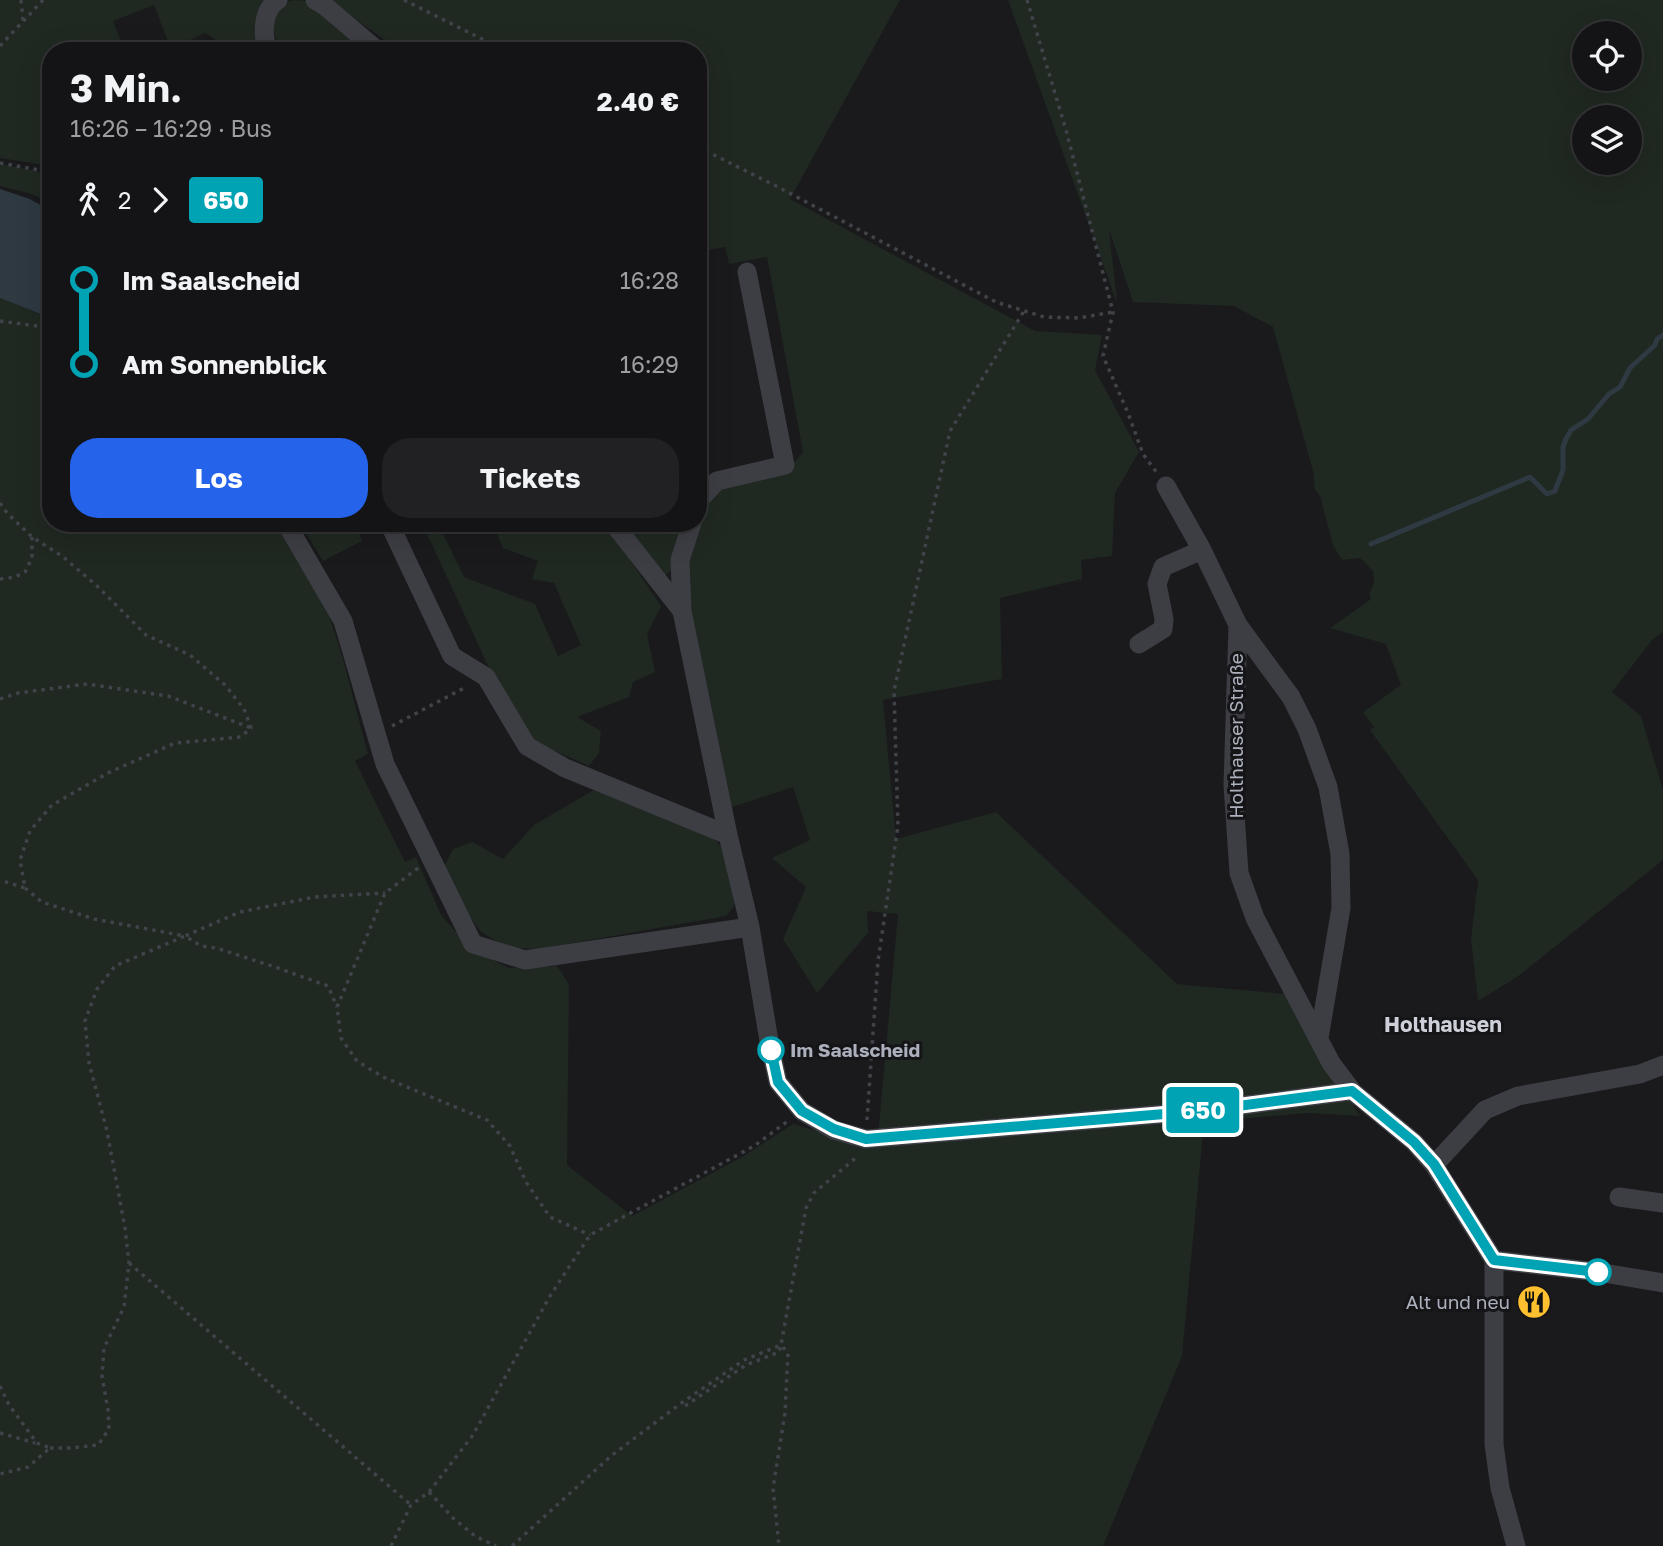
<!DOCTYPE html>
<html lang="de">
<head>
<meta charset="utf-8">
<style>
  body { margin:0; font-family:"Golos Text",sans-serif; background:#212123; color:#f1f3f6; height:100vh; display:flex; flex-direction:column; font-size:26px; white-space:nowrap }
  * { box-sizing:border-box; margin:0 }
  p { font-size:23px; color:#9d9ea1 }
  .icon { flex:none; width:38px; height:38px; fill:none; stroke:currentColor; stroke-width:2; stroke-linecap:round; stroke-linejoin:round }
  .map { position:relative; flex:1; overflow:hidden }
  .side { position:absolute; left:42px; top:42px; width:665px; height:490px; display:flex; flex-direction:column; background:#141416; border-radius:28px; box-shadow:0 7px 28px #0002,0 0 0 2px #333335 }
  .side>* { flex:none }
  .badge { padding:0 14px; border-radius:5px; font-size:24px; line-height:46px }
  .fabs { position:absolute; left:1572px; top:21px; display:grid; gap:14px }
  .fabs a { display:grid; place-items:center; width:70px; height:70px; border-radius:50%; background:#141416; box-shadow:0 7px 28px #0002,0 0 0 2px #333335; font-size:35px }
  .map>.badge { position:absolute; translate:-50% -50%; box-shadow:0 0 0 4px #fff }
  .legs { display:flex; align-items:center; gap:10px; height:77px; padding:0 28px; font-size:23px }
  .legs p { margin-inline-start:auto }
  .overview { display:flex; align-items:center; justify-content:space-between; height:119px; padding:0 28px }
  h1 { font-size:38px; font-weight:700; line-height:52px }
  .primary-button { display:flex; gap:14px; margin-top:auto; padding:14px 28px }
  .primary-button a { flex:1; height:80px; border-radius:28px; background:#2563eb; color:#fff; font-size:28px; font-weight:700; line-height:80px; text-align:center }
  .primary-button a+a { background:#212123; color:#f1f3f6 }
  ul { padding:0 28px; list-style:none }
  li { display:flex; align-items:center; gap:24px; height:84px; font-size:26px }
  li i { display:grid; place-items:center; width:10px; height:100%; margin:0 9px; background:currentColor }
  li i::after { content:''; width:18px; height:18px; margin:-9px; border:5px solid; border-radius:50%; background:#141416 }
  li p { margin-inline-start:auto }
  li:first-child i { background:linear-gradient(#0000 50%,currentColor 0) }
  li:last-child i { background:linear-gradient(currentColor 50%,#0000 0) }
  .map>svg:first-child { display:block }
  .green { fill:#1f2821; fill-rule:evenodd }
  .water { fill:#2e3942 }
  .lines { fill:none; stroke-linecap:round; stroke-linejoin:round }
  .stream { stroke:#2e3942; stroke-width:5 }
  .path { stroke:#404349; stroke-width:3.5; stroke-dasharray:3.5 5; stroke-linecap:butt }
  .minor { stroke:#3d3d44; stroke-width:19 }
  .line-1-casing { stroke:#fff; stroke-width:16 }
  .line-1 { stroke:#00a3b4; stroke-width:10 }
  .stop-1-dot { fill:#fff; stroke:#00a3b4; stroke-width:3.5 }
  .labels { text-anchor:middle; stroke-width:6; stroke-linejoin:round; paint-order:stroke }
  .street-label { font-size:19px; fill:#acb0bd; stroke:#151518 }
  .stop-label { font-size:19px; font-weight:bold; fill:#acb0bd; stroke:#151518; text-anchor:start }
  .poi-label { font-size:19px; fill:#acb0bd; stroke:#151518; text-anchor:end }
  .neighbourhood-label { font-size:21px; font-weight:bold; fill:#cdd0d8; stroke:#151518 }
</style>
</head>
<body>
<div class="map">
<svg width="1663" height="1546" viewBox="0 0 1663 1546">
  <rect width="100%" height="100%" fill="#1a1a1d"/>
  <path class="green" d="M 0,0 L 271,0 L 260,21 L 255,51 L 233,51 L 205,33 L 171,49 L 154,5 L 113,21 L 125,51 L 51,51 L 51,166 L 0,158 Z
    M 294,0 L 307,1 L 368,51 L 281,51 C 271,30 266,6 294,0 Z
    M 329,0 L 900,0 L 790,199 L 1035,331 L 1102,335 L 1095,370 L 1139,452 L 1115,493 L 1112,556 L 1081,560 L 1082,579 L 1000,598 L 1002,679 L 883,700 L 896,839 L 996,812 L 1177,984 L 1285,994 L 1360,1116 L 1308,1113 L 1204,1122 L 1182,1356 L 1103,1546 L 0,1546 L 0,298 L 51,318 L 51,523 L 275,523 L 328,612 L 343,659 L 368,754 L 355,761 L 405,862 L 416,857 L 441,915 L 472,950 L 509,968 L 557,966 L 569,984 L 567,1165 L 632,1216 L 742,1157 L 793,1124 L 877,1148 L 898,914 L 867,911 L 868,933 L 817,993 L 783,939 L 806,887 L 772,858 L 810,840 L 793,787 L 732,807 L 710,699 L 702,701 L 685,613 L 687,566 L 702,510 L 714,493 L 727,485 L 785,473 L 803,452 L 767,257 L 729,264 L 725,247 L 698,252 L 698,51 L 400,51 Z
    M 1008,0 L 1663,0 L 1663,632 L 1652,640 L 1612,692 L 1641,716 L 1663,790 L 1663,860 L 1517,977 L 1478,1001 L 1471,939 L 1478,880 L 1370,730 L 1374,727 L 1363,712 L 1401,685 L 1386,644 L 1330,628 L 1371,599 L 1369,594 L 1374,583 L 1373,571 L 1360,558 L 1342,560 L 1333,545 L 1320,496 L 1315,490 L 1313,471 L 1273,327 L 1234,306 L 1133,302 L 1109,229 L 1117,303 ZM 1584,33 L 1629,33 L 1629,79 L 1584,79 ZM 1584,117 L 1629,117 L 1629,163 L 1584,163 Z
    M 0,164 L 51,174 L 51,203 L 32,194 L 0,186 Z
    M 300,523 L 356,523 L 362,541 L 323,561 Z
    M 422,523 L 438,523 L 464,577 L 535,604 L 558,656 L 581,645 L 554,583 L 532,579 L 538,561 L 503,548 L 492,523 L 605,523 L 661,606 L 647,634 L 655,672 L 633,682 L 629,697 L 577,717 L 601,731 L 599,753 L 589,766 L 535,742 L 490,670 Z
    M 627,523 L 681,523 L 671,571 L 666,575 L 659,576 Z
    M 594,790 L 714,838 L 725,852 L 734,891 L 734,906 L 726,916 L 539,949 L 509,948 L 481,932 L 460,903 L 445,865 L 453,849 L 472,842 L 503,859 L 534,825 Z"/>
  <path class="water" d="M 0,189 L 30,199 L 51,211 L 51,318 L 0,298 Z"/>
  <g class="lines">
    <path class="stream" d="M 1371,544 L 1530,477 L 1547,494 L 1555,491 L 1563,470 L 1563,447 L 1566,439 L 1571,430 L 1588,419 L 1609,394 L 1620,387 L 1630,368 L 1655,345 L 1657,339 L 1663,335"/>
    <path class="path" d="M 21,0 L 23,21
      M 404,0 L 506,51
      M 1027,0 L 1066,130 L 1113,312 L 1103,356 L 1128,413 L 1143,454 L 1157,473
      M 0,46 L 43,0
      M 698,147 L 776,186 L 996,302 L 1044,317 L 1079,318 L 1113,312
      M 0,163 L 51,172
      M 0,321 L 51,328
      M 0,503 L 7,513 L 32,537 L 62,556 L 96,585 L 146,635 L 190,655 L 225,685 L 244,709 L 251,728 L 241,737 L 175,743 L 108,773 L 52,805 L 30,831 L 20,860 L 25,888 L 0,880
      M 0,579 L 15,577 L 25,572 L 32,558 L 32,537
      M 0,699 L 18,693 L 87,684 L 168,696 L 251,728
      M 392,726 L 466,687
      M 418,868 L 385,893 L 337,1007 L 341,1038 L 357,1061 L 383,1077 L 487,1120 L 510,1146 L 526,1182 L 550,1217 L 590,1235
      M 25,888 L 42,902 L 94,919 L 185,936 L 240,912 L 315,897 L 385,893
      M 867,1120 L 878,961 L 898,826 L 894,691 L 950,431 L 1024,311
      M 129,1263 L 411,1505
      M 0,1386 L 9,1405 L 37,1443 L 50,1448 L 28,1467 L 0,1474
      M 685,1406 L 746,1365 L 779,1352 L 781,1345 L 788,1353 L 785,1413 L 773,1488 L 779,1546
      M 0,1433 L 35,1443
      M 50,1448 L 70,1448 L 98,1445 L 109,1429 L 108,1410 L 102,1376 L 104,1348 L 124,1307 L 129,1263 L 125,1228 L 107,1131 L 89,1063 L 85,1021 L 97,989 L 115,966 L 185,936 L 201,946 L 216,948 L 275,967 L 328,986 L 337,1007
      M 429,1492 L 453,1518 L 475,1536 L 496,1546
      M 391,1546 L 411,1505 L 429,1492 L 473,1435 L 550,1296 L 590,1235 L 754,1146 L 788,1121
      M 512,1546 L 611,1456 L 680,1404 L 744,1360 L 781,1345 L 806,1208 L 814,1193 L 858,1156"/>
    <path class="minor" d="M 315,0 L 325,6 L 378,51
      M 268,51 C 262,35 262,10 278,0
      M 1166,486 L 1202,550 L 1238,625 L 1233,785 L 1239,873 L 1255,918 L 1331,1063 L 1352,1091 L 1414,1142 L 1434,1165 L 1494,1260 L 1494,1444 L 1500,1488 L 1516,1546
      M 698,504 L 700,499 L 717,481 L 785,465 L 747,272
      M 286,523 L 343,621 L 385,764 L 473,944 L 525,960 L 750,927
      M 389,523 L 452,656 L 486,677 L 527,746 L 565,768 L 728,835
      M 613,523 L 682,611
      M 692,523 L 680,560 L 682,611 L 728,835 L 750,927 L 769,1041 L 778,1082 L 802,1111 L 834,1130 L 866,1139 L 1200,1111 L 1352,1091
      M 1238,625 L 1291,697 L 1307,729 L 1328,787 L 1340,854 L 1341,908 L 1319,1038
      M 1139,644 L 1163,629 L 1164,619 L 1157,584 L 1163,567 L 1202,550
      M 1434,1165 L 1485,1110 L 1518,1096 L 1640,1074 L 1663,1065
      M 1619,1197 L 1663,1203
      M 1494,1260 L 1598,1272 L 1663,1283"/>
  </g>
  <g class="lines">
    <g class="line-1-casing">
      <path id="line-1" d="M 771,1050 L 778,1082 L 802,1111 L 834,1129 L 866,1139 L 1200,1111 L 1352,1091 L 1414,1142 L 1434,1164 L 1494,1260 L 1598,1272"/>
    </g>
    <use href="#line-1" class="line-1"/>
  </g>
  <defs>
    <g id="restaurant-disc" transform="scale(1.75)"><circle r="9.5" fill="#ffc02f" stroke="#151518"/><path d="M-5-6h1v4h1v-4h1v4h1v-4h1v5L-1.5 .5V6h-2V.5L-5-1ZM5-6V6H3V1.5H1.5Q1.5-4 5-6Z" fill="#111"/></g>
  </defs>
  <g fill-rule="evenodd">
    <use href="#restaurant-disc" x="1534" y="1302"/>
  </g>
  <g class="stop-1-dot">
    <circle cx="771" cy="1050" r="12"/>
    <circle cx="1598" cy="1272" r="12"/>
  </g>
  <g class="labels">
    <g class="street-label">
      <text transform="translate(1236 736) rotate(-90)" y="7">Holthauser Straße</text>
    </g>
    <g class="stop-label">
      <text x="790" y="1057">Im Saalscheid</text>
    </g>
    <g class="poi-label">
      <text x="1510" y="1309">Alt und neu</text>
    </g>
    <g class="neighbourhood-label">
      <text x="1443" y="1032">Holthausen</text>
    </g>
  </g>
</svg>
<div class="fabs">
<a><svg class="icon" aria-label="locate" viewBox="0 0 24 24"><circle cx="12" cy="12" r="6"/><path d="M12 2v4M12 18v4M2 12h4M18 12h4"/></svg></a>
<a><svg class="icon" aria-label="layers" viewBox="0 0 24 24"><path d="M12 4l9 5-9 5-9-5zM3 14l9 5 9-5"/></svg></a>
</div>
<b class="badge" style="left:1203px;top:1110px;background:#00a3b4;color:#fff">650</b>
<section class="side">
<div class="overview"><div><h1>3 Min.</h1><p>16:26 – 16:29 · Bus</p></div><b>2.40 €</b></div>
<div class="legs"><svg class="icon" aria-label="walk" viewBox="0 0 24 24"><circle cx="13" cy="4" r="2"/><path d="M13 8l-2 6 4 7M11 14l-3 7M7 12l3-4h3l4 4"/></svg>2<svg class="icon" aria-label="forward" viewBox="0 0 24 24"><path d="M9 5l7 7-7 7"/></svg><b class="badge" style="background:#00a3b4;color:#fff">650</b></div>
<ul>
<li><i style="color:#00a3b4"></i><b>Im Saalscheid</b><p>16:28</p></li>
<li><i style="color:#00a3b4"></i><b>Am Sonnenblick</b><p>16:29</p></li>
</ul>
<div class="primary-button"><a>Los</a><a>Tickets</a></div>
</section>
</div>
</body>
</html>
